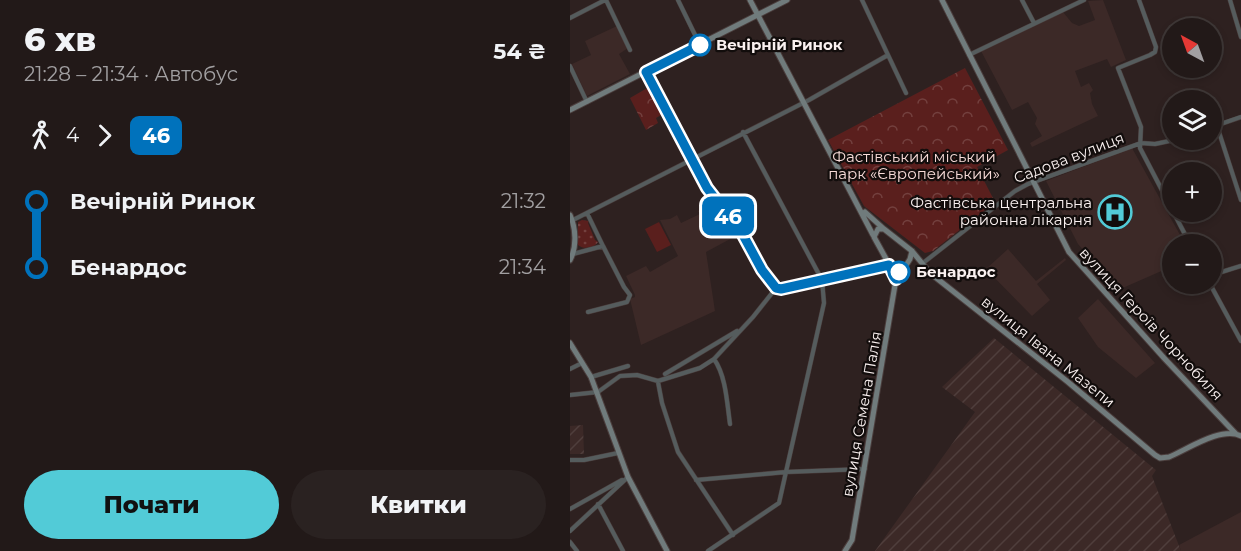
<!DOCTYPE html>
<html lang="uk">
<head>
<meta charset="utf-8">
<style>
  body { margin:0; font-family:Montserrat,sans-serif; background:#2a2221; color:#f1f3f6; height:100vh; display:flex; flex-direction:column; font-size:22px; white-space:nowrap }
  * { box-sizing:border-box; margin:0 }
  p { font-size:20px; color:#a2a0a2 }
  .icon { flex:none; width:33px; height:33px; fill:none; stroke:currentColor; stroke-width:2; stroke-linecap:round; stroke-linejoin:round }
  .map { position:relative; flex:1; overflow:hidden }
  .side { display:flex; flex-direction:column; background:#221918; width:570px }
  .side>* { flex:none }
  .badge { padding:0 12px; border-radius:9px; font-size:21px; line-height:39px }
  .needle { width:39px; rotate:319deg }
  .controls { position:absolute; left:592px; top:18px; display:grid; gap:12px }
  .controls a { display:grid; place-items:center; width:60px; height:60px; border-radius:50%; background:#221918; box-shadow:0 3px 9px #0003,0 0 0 2px #3f3837; font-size:30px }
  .map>.badge { position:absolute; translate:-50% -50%; box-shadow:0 0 0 3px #fff }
  .legs { display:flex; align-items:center; gap:9px; height:66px; padding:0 24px; font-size:20px }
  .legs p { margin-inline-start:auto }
  .overview { display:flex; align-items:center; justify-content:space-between; height:102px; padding:0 24px }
  h1 { font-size:33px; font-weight:800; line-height:45px }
  .primary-button { display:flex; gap:12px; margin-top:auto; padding:12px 24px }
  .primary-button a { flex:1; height:69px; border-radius:36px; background:#52cbd7; color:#111; font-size:24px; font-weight:800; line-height:69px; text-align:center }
  .primary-button a+a { background:#2a2221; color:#f1f3f6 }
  ul { padding:0 24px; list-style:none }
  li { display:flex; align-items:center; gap:21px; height:66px; font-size:22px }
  li i { display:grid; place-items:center; width:9px; height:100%; margin:0 8px; background:currentColor }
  li i::after { content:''; width:15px; height:15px; margin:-8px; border:4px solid; border-radius:50%; background:#221918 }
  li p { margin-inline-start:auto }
  li:first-child i { background:linear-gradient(#0000 50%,currentColor 0) }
  li:last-child i { background:linear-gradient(currentColor 50%,#0000 0) }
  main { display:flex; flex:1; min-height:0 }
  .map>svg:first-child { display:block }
  .built { fill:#3c2927 }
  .industrial { fill:url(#industrial-furrows) }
  .grass { fill:url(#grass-dots) }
  .park { fill:url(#park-crowns) }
  .pitch { fill:#5a1f1d }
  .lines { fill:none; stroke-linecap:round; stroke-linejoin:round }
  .street-casing { stroke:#4b3e3d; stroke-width:5 }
  .secondary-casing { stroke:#4b3e3d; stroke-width:7 }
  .street { stroke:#555c5d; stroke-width:4 }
  .secondary { stroke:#707b7c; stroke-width:5 }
  .line-1-casing { stroke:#fff; stroke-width:14 }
  .line-1 { stroke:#0072bc; stroke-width:9 }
  .stop-1-dot { fill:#fff; stroke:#0072bc; stroke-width:3 }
  .labels { text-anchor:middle; stroke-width:4.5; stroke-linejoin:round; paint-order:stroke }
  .stop-label { font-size:15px; font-weight:bold; fill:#faf1f0; stroke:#120d0c; text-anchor:start }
  .park-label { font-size:15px; fill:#f7dbd8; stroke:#120d0c }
  .street-label { font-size:15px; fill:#faf1f0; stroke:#120d0c }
  .poi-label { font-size:15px; fill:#faf1f0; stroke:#120d0c; text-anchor:end }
</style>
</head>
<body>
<main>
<section class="side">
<div class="overview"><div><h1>6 хв</h1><p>21:28 – 21:34 · Автобус</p></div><b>54 ₴</b></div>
<div class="legs"><svg class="icon" aria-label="walk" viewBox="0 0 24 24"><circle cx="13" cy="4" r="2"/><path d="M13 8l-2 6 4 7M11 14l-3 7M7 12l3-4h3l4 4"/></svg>4<svg class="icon" aria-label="forward" viewBox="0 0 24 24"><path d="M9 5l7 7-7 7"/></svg><b class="badge" style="background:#0072bc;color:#fff">46</b></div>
<ul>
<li><i style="color:#0072bc"></i><b>Вечірній Ринок</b><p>21:32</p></li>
<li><i style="color:#0072bc"></i><b>Бенардос</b><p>21:34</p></li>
</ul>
<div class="primary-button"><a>Почати</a><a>Квитки</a></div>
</section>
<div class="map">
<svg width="671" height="551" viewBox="0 0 671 551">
  <defs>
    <pattern id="industrial-furrows" width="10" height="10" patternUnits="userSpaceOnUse" patternTransform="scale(1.5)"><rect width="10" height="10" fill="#3c2927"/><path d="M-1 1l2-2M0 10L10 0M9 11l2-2" fill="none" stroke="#4f3e3c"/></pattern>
    <pattern id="grass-dots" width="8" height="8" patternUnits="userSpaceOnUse" patternTransform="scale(1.5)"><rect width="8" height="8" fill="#5a1f1d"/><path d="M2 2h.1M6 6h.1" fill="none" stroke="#73403e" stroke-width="1.8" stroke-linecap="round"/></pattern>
    <pattern id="park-crowns" width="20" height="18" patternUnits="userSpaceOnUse" patternTransform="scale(1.5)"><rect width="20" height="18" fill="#5a1f1d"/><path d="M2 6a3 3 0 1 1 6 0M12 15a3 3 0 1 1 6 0" fill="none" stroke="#73403e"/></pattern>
  </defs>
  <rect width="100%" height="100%" fill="#2e2120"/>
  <path class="built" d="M 533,0 L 556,60 L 541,67 L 537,59 L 505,71 L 511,87 L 519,83 L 523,90 L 520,93 L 522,104 L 528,116 L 462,147 L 460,143 L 472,136 L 465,124 L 467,118 L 458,102 L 442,110 L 411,51 L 493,12 L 502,23 L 509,26 L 525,20 L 518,1 Z
    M 47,26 L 58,48 L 49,54 L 60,74 L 17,96 L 2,64 L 21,55 L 15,41 Z
    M 562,148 L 615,244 L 603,244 L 603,266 L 548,290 L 508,244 L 476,181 Z
    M 143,202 L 162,238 L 136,252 L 145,311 L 71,345 L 60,299 L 65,297 L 65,295 L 56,276 L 76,266 L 80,272 L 108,256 L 90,220 L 100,219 L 107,215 L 111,223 L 130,214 L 128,211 Z
    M 438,249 L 466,281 L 495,258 L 496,260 L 467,284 L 480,300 L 462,316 L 416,269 Z
    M 528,299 L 585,363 L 566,378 L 528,347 L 508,318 Z
    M 671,512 L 671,551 L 611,551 L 609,545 Z"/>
  <path class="industrial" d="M 424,338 L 586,470 L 582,476 L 611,551 L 305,551 L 405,412 L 372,387 Z
    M 13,425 L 14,454 L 0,454 L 0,426 Z"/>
  <path class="grass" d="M 12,220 L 19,221 L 18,223 L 25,240 L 28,242 C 24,248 14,250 8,245 L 8,222 Z"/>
  <path class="park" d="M 395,68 L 438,150 L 407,167 L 425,202 L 363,251 L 355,253 L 294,206 L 258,140 Z
    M 79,87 L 93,114 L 86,118 L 88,123 L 76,130 L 60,98 Z"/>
  <path class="pitch" d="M 89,222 L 101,245 L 87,252 L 75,229 Z"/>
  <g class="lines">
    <g class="street-casing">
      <path id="street" d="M 36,0 L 60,50
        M 108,0 L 130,45
        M 292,0 L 336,93
        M 452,0 L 464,23
        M 569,0 L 586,47 L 585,52 L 580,55 L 548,68 L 571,127 L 570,148 L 620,244
        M 660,0 L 671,37
        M 0,18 L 35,0
        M 399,55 L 514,0
        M 0,66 L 17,102
        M 76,72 L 137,188 L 172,233 L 192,270 L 206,288
        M 647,126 L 671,200
        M 642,127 L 671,117
        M 3,220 L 239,100 L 318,55
        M 3,254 L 33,246 L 17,213
        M 353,263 L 445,191 L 458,184 L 571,143 L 585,144 L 604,140
        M 642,275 L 671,266
        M 640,284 L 671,341
        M 206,288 L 211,289 L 319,265
        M 18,312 L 57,302 L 60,295 L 54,287 L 33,246
        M 144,359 C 156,376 157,403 160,424
        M 0,369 L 12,363
        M 95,374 L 167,331
        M 21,377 L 58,366
        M 88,382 L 92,403 L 108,452 L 163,535
        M 0,395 L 28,392 L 50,376 L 67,375 L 88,381 L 130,368 L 144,359 L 183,317 L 206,288
        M 0,460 L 14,460 L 48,453
        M 126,480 L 216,472 L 295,469
        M 28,504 L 53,551
        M 0,509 L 52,480
        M 0,531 L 58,477
        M 0,542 L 7,551
        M 138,551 L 209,503 L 254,303 L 252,280 L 173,132"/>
    </g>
    <g class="secondary-casing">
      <path id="secondary" d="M 180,0 L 303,235
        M 372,0 L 499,252 L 594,358 L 666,434
        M 0,110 L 217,0
        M 295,212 L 314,229
        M 0,215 C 6,228 7,247 0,260
        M 342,251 L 340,259 L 335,267 L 320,266 L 304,237 L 308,229 L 314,229 L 342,251 L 360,273 L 498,382 L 585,455 L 590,458 L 599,457 C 618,449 652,426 671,436
        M 0,343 L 21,377 L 58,477 L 97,551
        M 275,551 L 282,540 L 326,279 L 330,272 L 335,268"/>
    </g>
    <use href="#street" class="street"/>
    <use href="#secondary" class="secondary"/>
  </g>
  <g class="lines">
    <g class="line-1-casing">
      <path id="line-1" d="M 130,45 L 76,72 L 137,188 L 172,233 L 192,270 L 206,288 L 211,289 L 319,265 L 326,279 L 329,272"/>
    </g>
    <use href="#line-1" class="line-1"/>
  </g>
  <defs>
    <g id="hospital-ring" transform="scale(1.725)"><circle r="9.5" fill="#120d0c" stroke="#52cbd7" stroke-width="1.5"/><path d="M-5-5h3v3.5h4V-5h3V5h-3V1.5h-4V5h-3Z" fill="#52cbd7"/></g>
  </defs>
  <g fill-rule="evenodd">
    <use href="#hospital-ring" x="545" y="212"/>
  </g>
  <g class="stop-1-dot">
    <circle cx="130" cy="45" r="10"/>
    <circle cx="329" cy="272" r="10"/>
  </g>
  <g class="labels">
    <g class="stop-label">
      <text x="146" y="50">Вечірній Ринок</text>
      <text x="346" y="277">Бенардос</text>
    </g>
    <g class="park-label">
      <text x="344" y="162">Фастівський міський<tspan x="344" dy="17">парк «Європейський»</tspan></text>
    </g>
    <g class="street-label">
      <text transform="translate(499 158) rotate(-21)" y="5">Садова вулиця</text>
      <text transform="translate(581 324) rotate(47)" y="5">вулиця Героїв Чорнобиля</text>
      <text transform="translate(478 352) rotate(39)" y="5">вулиця Івана Мазепи</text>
      <text transform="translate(292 414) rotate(-80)" y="5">вулиця Семена Палія</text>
    </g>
    <g class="poi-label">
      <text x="522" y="208">Фастівська центральна<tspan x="522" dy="17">районна лікарня</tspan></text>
    </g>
  </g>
</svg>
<div class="controls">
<a><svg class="needle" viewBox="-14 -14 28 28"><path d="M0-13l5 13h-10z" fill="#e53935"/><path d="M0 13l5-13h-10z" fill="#a2a0a2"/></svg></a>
<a><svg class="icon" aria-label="layers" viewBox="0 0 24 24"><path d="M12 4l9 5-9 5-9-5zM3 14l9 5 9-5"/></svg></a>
<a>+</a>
<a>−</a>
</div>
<b class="badge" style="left:158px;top:216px;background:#0072bc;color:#fff">46</b>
</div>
</main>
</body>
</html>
